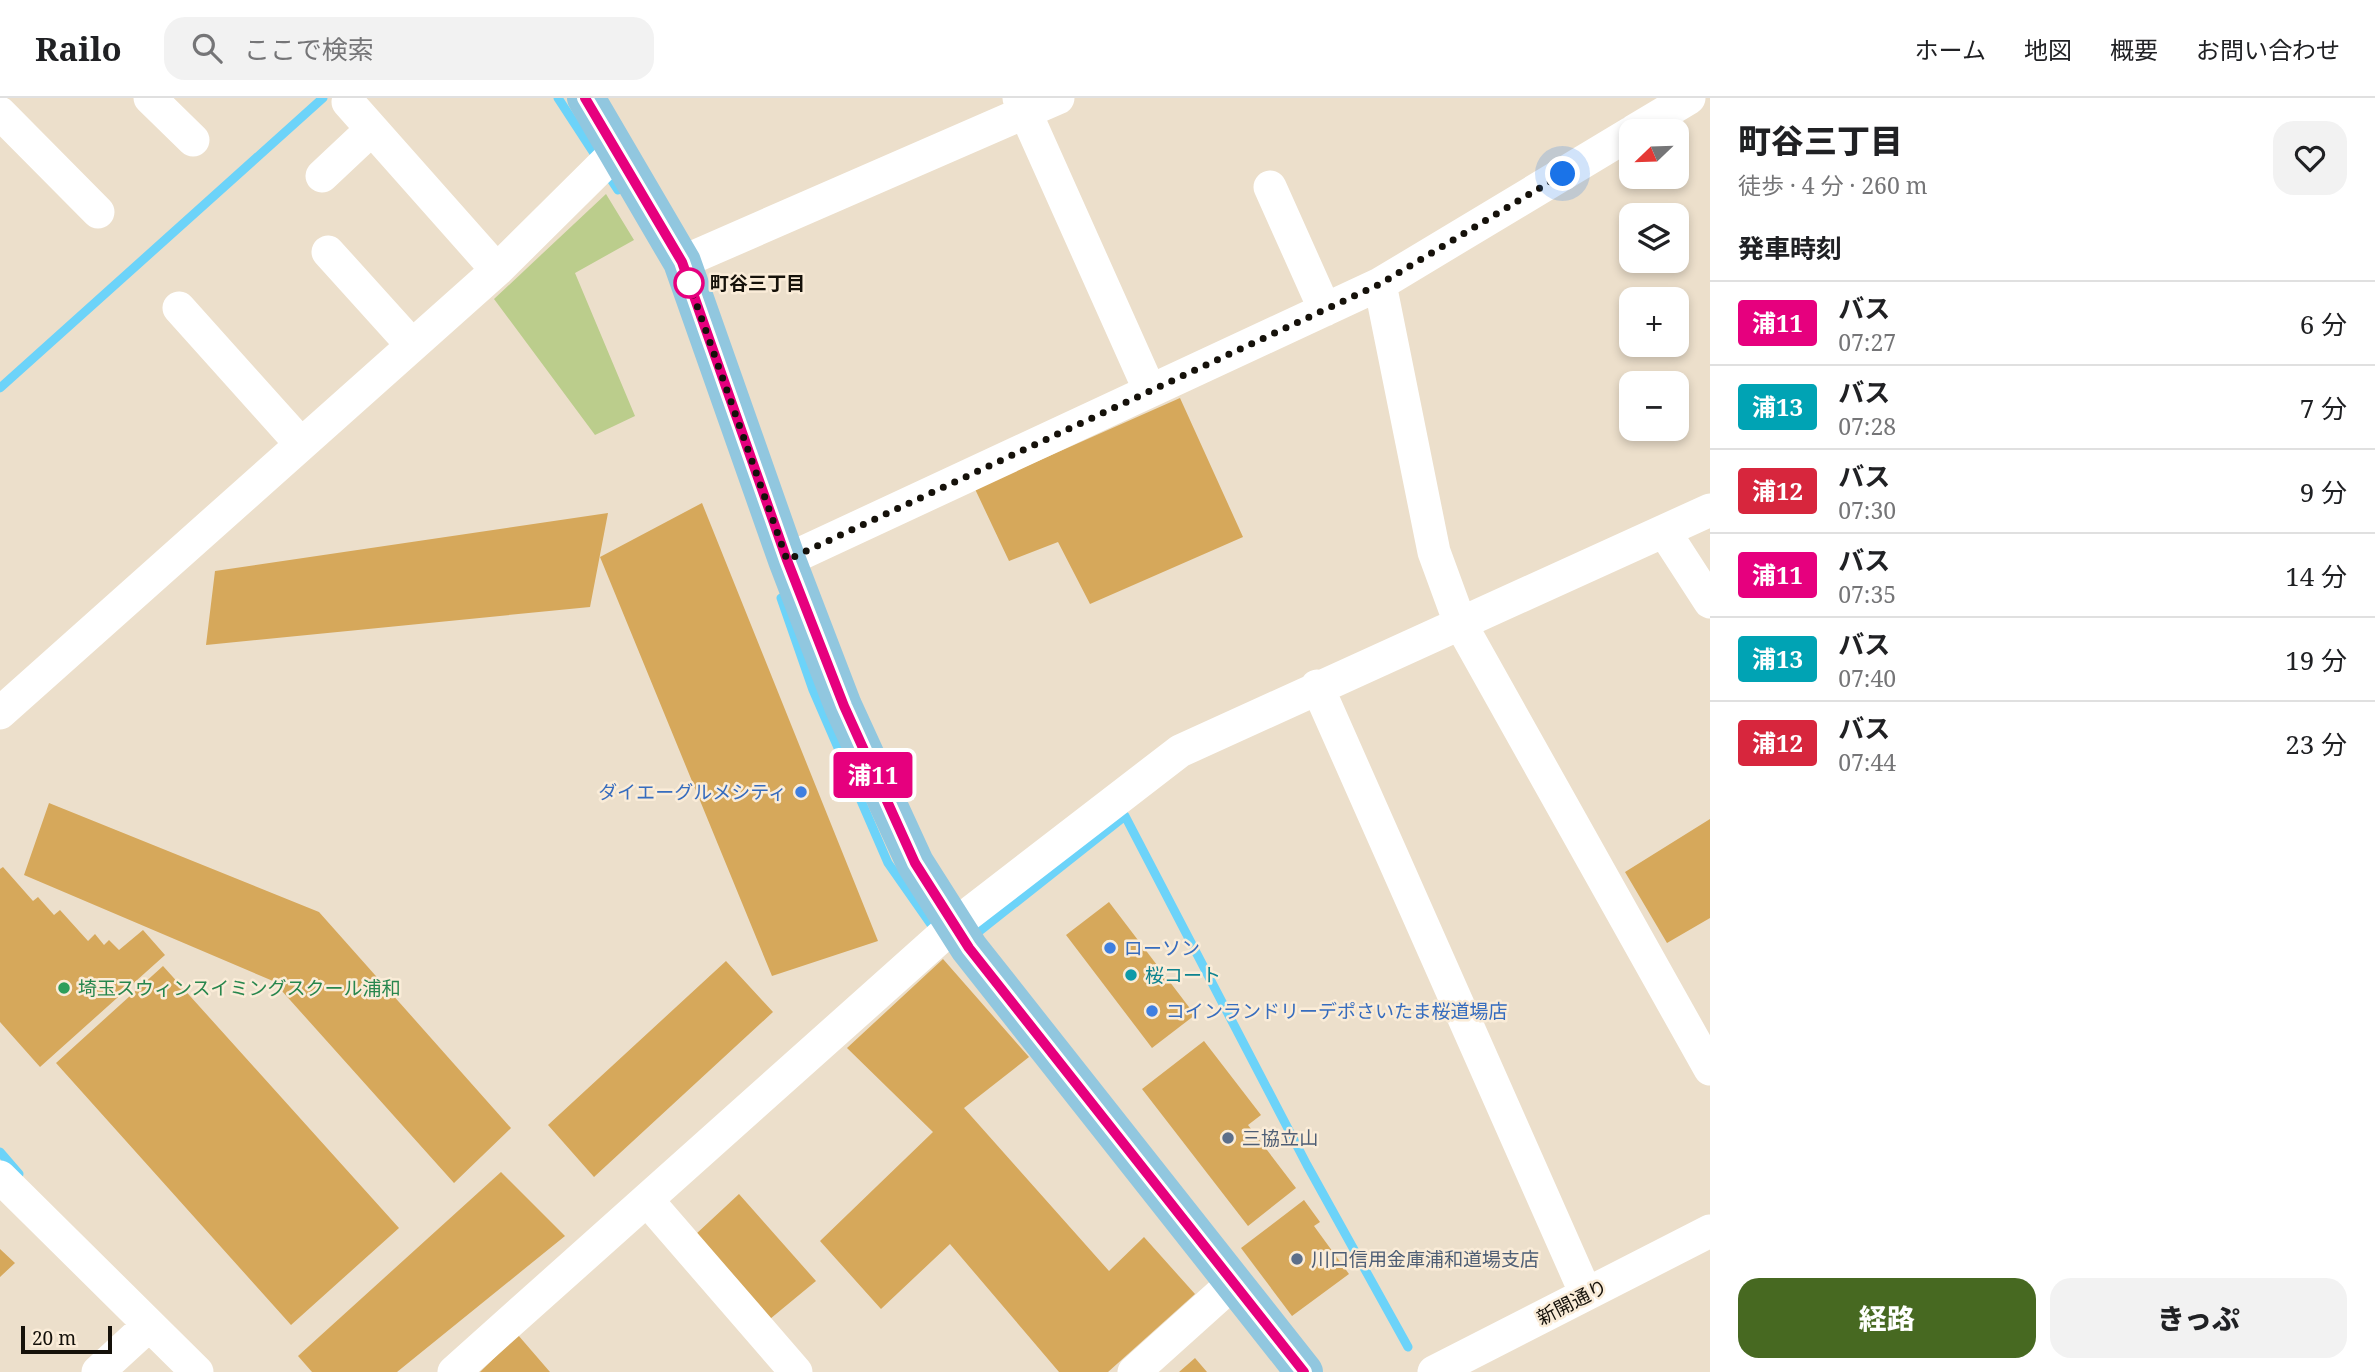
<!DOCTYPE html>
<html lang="ja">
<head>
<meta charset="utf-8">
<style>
  body { margin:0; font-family:"Noto Serif","Noto Sans JP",serif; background:#f2f2f2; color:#202124; height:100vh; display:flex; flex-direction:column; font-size:26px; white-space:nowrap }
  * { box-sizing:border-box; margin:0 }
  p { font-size:23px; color:#757577 }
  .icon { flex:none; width:38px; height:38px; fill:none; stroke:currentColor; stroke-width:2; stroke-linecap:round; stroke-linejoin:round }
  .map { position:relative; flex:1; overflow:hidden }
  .panel { display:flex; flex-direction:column; background:#fff; width:665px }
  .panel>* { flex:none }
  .badge { padding:0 14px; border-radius:5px; font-size:24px; line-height:46px }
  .needle { width:46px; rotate:247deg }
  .controls { position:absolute; left:1619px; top:21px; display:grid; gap:14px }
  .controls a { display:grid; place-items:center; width:70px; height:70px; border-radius:14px; background:#fff; box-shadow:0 4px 10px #0003; font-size:35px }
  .scale { position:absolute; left:21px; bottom:18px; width:91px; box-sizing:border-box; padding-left:7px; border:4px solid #15110a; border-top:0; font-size:19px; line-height:24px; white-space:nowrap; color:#15110a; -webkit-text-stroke:5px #faecd8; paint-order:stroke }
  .you { position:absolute; width:35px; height:35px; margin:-18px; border:5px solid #fff; border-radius:50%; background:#1a73e8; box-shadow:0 0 0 10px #1a73e833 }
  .map>.badge { position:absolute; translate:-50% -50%; box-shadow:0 0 0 4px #fff }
  h2 { padding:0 28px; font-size:26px; line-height:63px }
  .round { display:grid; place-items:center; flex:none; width:74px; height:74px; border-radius:21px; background:#f2f2f2 }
  .headline { display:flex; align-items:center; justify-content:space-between; height:119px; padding:0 28px }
  h1 { font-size:33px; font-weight:800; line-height:52px }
  .primary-button { display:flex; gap:14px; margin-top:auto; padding:14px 28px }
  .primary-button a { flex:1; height:80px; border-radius:21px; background:#476921; color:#fff; font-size:28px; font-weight:800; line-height:80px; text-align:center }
  .primary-button a+a { background:#f2f2f2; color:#202124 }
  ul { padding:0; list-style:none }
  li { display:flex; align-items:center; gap:21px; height:84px; padding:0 28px; border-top:2px solid #e0e0e0 }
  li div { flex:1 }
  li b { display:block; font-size:26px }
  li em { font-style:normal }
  li .badge { min-width:77px; font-weight:700; text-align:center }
  header { display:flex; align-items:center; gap:42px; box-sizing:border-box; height:98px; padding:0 35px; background:#fff; border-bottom:2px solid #e0e0e0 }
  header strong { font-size:33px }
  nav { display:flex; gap:38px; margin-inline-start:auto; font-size:24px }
  .search { width:490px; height:63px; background:#f2f2f2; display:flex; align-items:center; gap:18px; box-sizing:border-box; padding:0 24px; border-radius:21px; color:#757577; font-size:26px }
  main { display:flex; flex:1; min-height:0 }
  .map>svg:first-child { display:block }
  .green { fill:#bbcd8c }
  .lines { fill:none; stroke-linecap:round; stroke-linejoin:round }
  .stream { stroke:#6cd3f9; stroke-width:9 }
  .building { fill:#d6a85b }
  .minor { stroke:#fff; stroke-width:33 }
  .major { stroke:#91c7df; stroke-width:38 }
  .line-casing { stroke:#fff; stroke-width:16 }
  .line { stroke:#e6007e; stroke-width:10 }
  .walk { stroke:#15110a; stroke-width:7; stroke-dasharray:0 12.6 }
  .stop-dot { fill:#fff; stroke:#e6007e; stroke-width:3.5 }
  .shop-dot { fill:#3f7fe0; stroke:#faecd8; stroke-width:2.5 }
  .culture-dot { fill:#0f9aa8; stroke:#faecd8; stroke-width:2.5 }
  .leisure-dot { fill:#2e9e5b; stroke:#faecd8; stroke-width:2.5 }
  .service-dot { fill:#5c6f8a; stroke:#faecd8; stroke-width:2.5 }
  .labels { text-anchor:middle; stroke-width:5; stroke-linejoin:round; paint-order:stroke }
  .stop-label { font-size:19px; font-weight:bold; fill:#15110a; stroke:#faecd8; text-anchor:start }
  .shop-label { font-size:19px; fill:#366cbe; stroke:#faecd8; text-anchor:start }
  .culture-label { font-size:19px; fill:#0d838f; stroke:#faecd8; text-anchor:start }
  .leisure-label { font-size:19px; fill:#27864d; stroke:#faecd8; text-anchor:start }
  .service-label { font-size:19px; fill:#4e5e75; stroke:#faecd8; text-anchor:start }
  .street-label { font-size:19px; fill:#15110a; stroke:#faecd8 }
</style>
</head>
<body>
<header>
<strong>Railo</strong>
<div class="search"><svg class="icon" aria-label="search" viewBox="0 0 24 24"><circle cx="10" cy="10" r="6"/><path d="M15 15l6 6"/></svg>ここで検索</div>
<nav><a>ホーム</a><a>地図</a><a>概要</a><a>お問い合わせ</a></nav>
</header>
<main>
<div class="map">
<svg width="1710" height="1274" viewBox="0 0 1710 1274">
  <rect width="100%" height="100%" fill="#ecdfcb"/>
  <path class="green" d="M 606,96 L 634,142 L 575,175 L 635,318 L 595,337 L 494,201 Z"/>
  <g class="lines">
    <path class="stream" d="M 558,0 L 618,92
      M 0,290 L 323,0
      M 781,500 L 813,592 L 888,765 L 937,835
      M 972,839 L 1125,718 L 1307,1067 L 1408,1249
      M 0,1054 L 19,1076"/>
  </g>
  <path class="building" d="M 1180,300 L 1243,439 L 1090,506 L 1058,444 L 1009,463 L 975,391 Z
    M 702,405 L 878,843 L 772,878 L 600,459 Z
    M 608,415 L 590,509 L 206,547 L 215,473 Z
    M 49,705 L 319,814 L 511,1030 L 454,1085 L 273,883 L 24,777 Z
    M 1710,721 L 1710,820 L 1667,845 L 1625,774 Z
    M 3,769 L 33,803 L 38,799 L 54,817 L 60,812 L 88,843 L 95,836 L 104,847 L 109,842 L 119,852 L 143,832 L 165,857 L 40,969 L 0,924 L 0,771 Z
    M 1109,804 L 1195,917 L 1152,950 L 1066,837 Z
    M 943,861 L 1029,959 L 964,1010 L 1109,1173 L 1144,1139 L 1195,1196 L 1108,1274 L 1059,1274 L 950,1146 L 881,1211 L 820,1143 L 933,1034 L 847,950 Z
    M 726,863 L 773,914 L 594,1079 L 548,1027 Z
    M 163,868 L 399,1130 L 291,1227 L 56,965 Z
    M 1204,943 L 1261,1017 L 1248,1027 L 1296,1090 L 1248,1128 L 1142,991 Z
    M 501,1074 L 565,1138 L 397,1274 L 312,1274 L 298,1258 Z
    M 739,1096 L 816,1183 L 770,1221 L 696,1136 Z
    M 1304,1102 L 1320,1124 L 1314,1128 L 1349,1176 L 1292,1218 L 1241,1150 Z
    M 0,1151 L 15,1165 L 0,1179 Z
    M 518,1237 L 550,1274 L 480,1274 Z
    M 1195,1260 L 1207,1274 L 1179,1274 Z"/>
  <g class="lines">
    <path class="minor" d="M 150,0 L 193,42
      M 1019,0 L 1150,293
      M 348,4 L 497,172
      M 0,15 L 98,114
      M 1634,33 L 1689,0
      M 322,78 L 372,31
      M 1270,89 L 1325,212
      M 328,154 L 412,247
      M 682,164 L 1058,0
      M 1380,186 L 1434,454 L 1460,525 L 1710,971
      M 179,210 L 301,346
      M 1664,433 L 1710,504
      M 787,462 L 1380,186 L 1631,35
      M 1317,588 L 1586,1196
      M 0,615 L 497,172 L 617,53
      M 0,1079 L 197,1274
      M 647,1102 L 796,1274
      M 98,1274 L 149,1227
      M 454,1274 L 953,828 L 1180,653 L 1710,412
      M 1134,1274 L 1233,1185
      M 1434,1274 L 1710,1133"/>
    <path class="major" d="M 586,0 L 682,164 L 787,462 L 843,608 L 915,765 L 969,850 L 1304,1274"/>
  </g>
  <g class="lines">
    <g class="line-casing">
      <path id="line" d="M 585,0 L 682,164 L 787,462 L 844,608 L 915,765 L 969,850 L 1304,1274"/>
    </g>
    <use href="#line" class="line"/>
    <path class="walk" d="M 689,185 L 787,462 L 1380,186 L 1563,76"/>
  </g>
  <circle class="stop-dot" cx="689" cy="185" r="14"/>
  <g class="shop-dot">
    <circle cx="801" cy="694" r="7"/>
    <circle cx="1110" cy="850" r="7"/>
    <circle cx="1152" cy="913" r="7"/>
  </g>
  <circle class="culture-dot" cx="1131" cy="877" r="7"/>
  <circle class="leisure-dot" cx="64" cy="890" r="7"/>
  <g class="service-dot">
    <circle cx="1228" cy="1040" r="7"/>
    <circle cx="1297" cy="1161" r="7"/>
  </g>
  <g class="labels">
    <g class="stop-label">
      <text x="710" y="192">町谷三丁目</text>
    </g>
    <g class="shop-label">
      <text x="787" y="701" text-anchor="end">ダイエーグルメシティ</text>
      <text x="1124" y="857">ローソン</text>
      <text x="1166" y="920">コインランドリーデポさいたま桜道場店</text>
    </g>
    <g class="culture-label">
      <text x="1145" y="884">桜コート</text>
    </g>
    <g class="leisure-label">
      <text x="78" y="897">埼玉スウィンスイミングスクール浦和</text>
    </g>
    <g class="service-label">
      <text x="1242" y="1047">三協立山</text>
      <text x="1311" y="1168">川口信用金庫浦和道場支店</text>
    </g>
    <g class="street-label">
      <text transform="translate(1572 1204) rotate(-27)" y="7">新開通り</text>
    </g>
  </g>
</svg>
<div class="controls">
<a><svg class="needle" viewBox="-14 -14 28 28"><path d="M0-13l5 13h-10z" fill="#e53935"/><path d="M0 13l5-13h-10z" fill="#757577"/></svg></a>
<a><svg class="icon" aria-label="layers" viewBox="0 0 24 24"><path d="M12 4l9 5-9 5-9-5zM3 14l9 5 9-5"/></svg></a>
<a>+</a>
<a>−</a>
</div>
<div class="scale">20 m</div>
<div class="you" style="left:1563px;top:76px"></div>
<b class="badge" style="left:873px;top:677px;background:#e6007e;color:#fff">浦11</b>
</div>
<section class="panel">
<div class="headline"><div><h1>町谷三丁目</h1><p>徒歩 · 4 分 · 260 m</p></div><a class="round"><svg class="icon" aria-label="heart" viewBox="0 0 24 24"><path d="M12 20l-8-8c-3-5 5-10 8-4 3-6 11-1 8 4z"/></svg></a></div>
<h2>発車時刻</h2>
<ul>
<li><span class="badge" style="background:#e6007e;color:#fff">浦11</span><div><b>バス</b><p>07:27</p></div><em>6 分</em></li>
<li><span class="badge" style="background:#00a3b4;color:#fff">浦13</span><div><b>バス</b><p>07:28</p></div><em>7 分</em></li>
<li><span class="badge" style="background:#d7263d;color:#fff">浦12</span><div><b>バス</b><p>07:30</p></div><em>9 分</em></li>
<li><span class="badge" style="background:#e6007e;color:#fff">浦11</span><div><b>バス</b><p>07:35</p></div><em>14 分</em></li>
<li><span class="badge" style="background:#00a3b4;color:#fff">浦13</span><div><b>バス</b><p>07:40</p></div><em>19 分</em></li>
<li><span class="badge" style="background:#d7263d;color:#fff">浦12</span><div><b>バス</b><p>07:44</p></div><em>23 分</em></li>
</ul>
<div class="primary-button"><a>経路</a><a>きっぷ</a></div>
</section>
</main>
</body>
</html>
